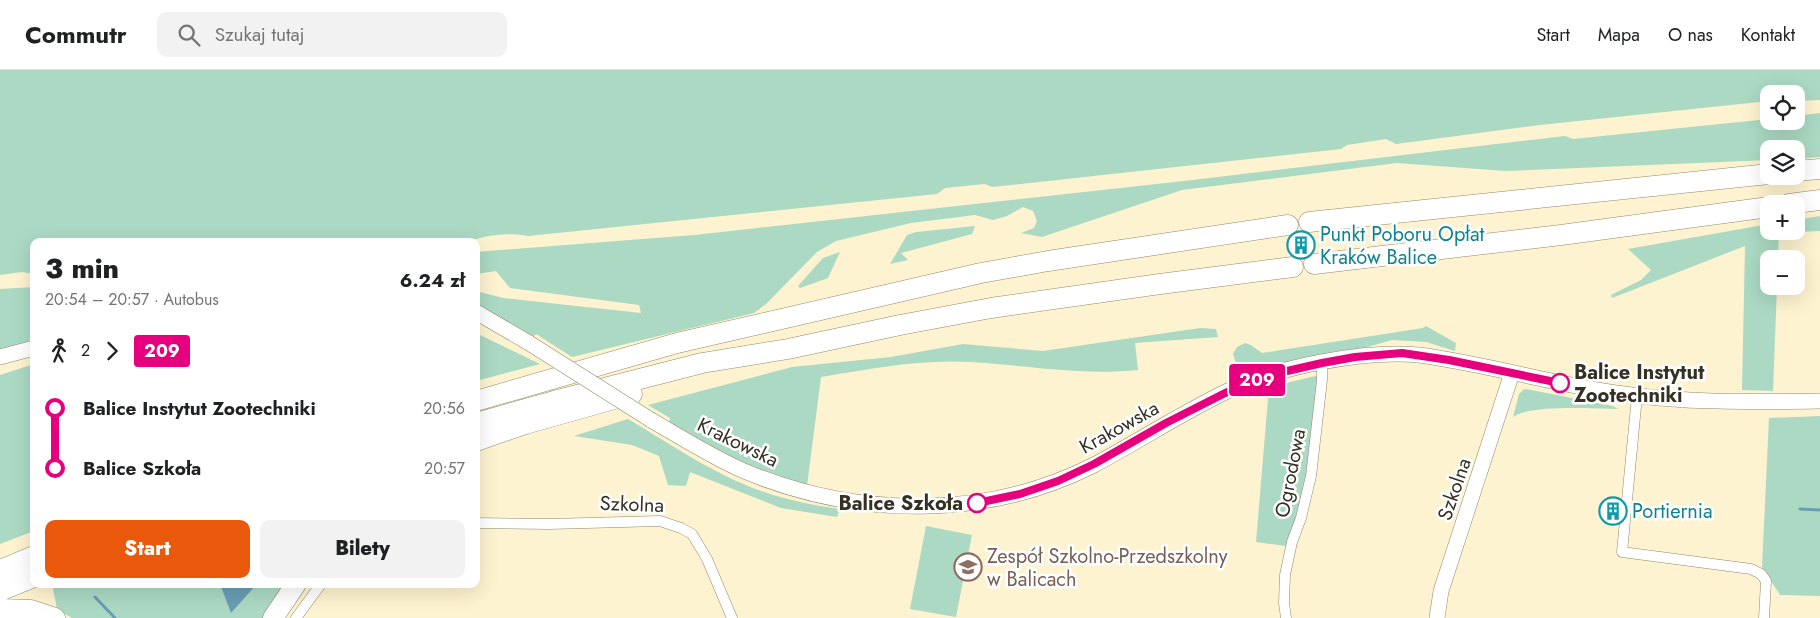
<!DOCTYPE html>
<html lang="pl">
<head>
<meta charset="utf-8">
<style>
  body { margin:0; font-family:Jost,sans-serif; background:#f2f2f2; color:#202124; height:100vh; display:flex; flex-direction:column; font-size:19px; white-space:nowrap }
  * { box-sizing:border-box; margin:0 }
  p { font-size:16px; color:#757577 }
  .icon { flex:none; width:28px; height:28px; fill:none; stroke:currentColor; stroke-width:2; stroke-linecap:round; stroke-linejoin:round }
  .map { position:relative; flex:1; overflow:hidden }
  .details { position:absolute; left:30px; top:168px; width:450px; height:350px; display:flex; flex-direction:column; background:#fff; border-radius:10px; box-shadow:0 5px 20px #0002 }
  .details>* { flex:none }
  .badge { padding:0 10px; border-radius:4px; font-size:18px; line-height:32px }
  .controls { position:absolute; left:1760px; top:15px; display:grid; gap:10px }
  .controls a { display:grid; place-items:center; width:45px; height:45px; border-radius:10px; background:#fff; box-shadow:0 5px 20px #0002; font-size:25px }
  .map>.badge { position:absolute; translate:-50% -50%; box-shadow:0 0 0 2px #fff }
  .legs { display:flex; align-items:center; gap:8px; height:55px; padding:0 15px; font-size:16px }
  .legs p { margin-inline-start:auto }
  .summary { display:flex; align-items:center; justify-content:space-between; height:85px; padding:0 15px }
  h1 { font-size:28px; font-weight:800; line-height:38px }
  .cta { display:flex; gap:10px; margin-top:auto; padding:10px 15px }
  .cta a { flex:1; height:58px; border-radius:10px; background:#ea580c; color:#fff; font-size:20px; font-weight:800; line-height:58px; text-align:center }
  .cta a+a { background:#f2f2f2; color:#202124 }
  ul { padding:0 15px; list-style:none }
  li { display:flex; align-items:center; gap:18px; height:60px; font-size:19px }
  li i { display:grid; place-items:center; width:8px; height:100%; margin:0 6px; background:currentColor }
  li i::after { content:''; width:12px; height:12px; margin:-6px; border:4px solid; border-radius:50%; background:#fff }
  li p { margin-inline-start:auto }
  li:first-child i { background:linear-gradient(#0000 50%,currentColor 0) }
  li:last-child i { background:linear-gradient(currentColor 50%,#0000 0) }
  header { display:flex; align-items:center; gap:30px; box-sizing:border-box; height:70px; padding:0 25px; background:#fff; border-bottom:1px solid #e0e0e0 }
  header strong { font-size:24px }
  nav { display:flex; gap:28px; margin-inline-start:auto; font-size:18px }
  .search { width:350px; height:45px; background:#f2f2f2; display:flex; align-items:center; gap:12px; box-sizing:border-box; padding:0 18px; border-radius:10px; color:#757577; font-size:19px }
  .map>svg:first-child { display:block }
  .green { fill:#abd9c3 }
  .water { fill:#689db3 }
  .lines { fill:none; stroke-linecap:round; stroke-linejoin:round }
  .stream { stroke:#689db3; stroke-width:3 }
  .street-casing { stroke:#93896a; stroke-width:11 }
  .secondary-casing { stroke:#93896a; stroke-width:16 }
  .highway-casing { stroke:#93896a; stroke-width:21 }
  .street { stroke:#fff; stroke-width:10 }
  .secondary { stroke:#fff; stroke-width:15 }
  .highway { stroke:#fff; stroke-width:20 }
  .secondary-bridge-casing { stroke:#93896a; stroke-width:16; stroke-linecap:butt }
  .secondary-bridge { stroke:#fff; stroke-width:15 }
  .line-1-casing { stroke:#fff; stroke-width:11 }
  .line-1 { stroke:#e6007e; stroke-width:8 }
  .stop-1-dot { fill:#fff; stroke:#e6007e; stroke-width:2.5 }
  .labels { text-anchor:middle; stroke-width:5; stroke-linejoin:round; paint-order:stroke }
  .culture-label { font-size:20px; fill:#0d838f; stroke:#fff; text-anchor:start }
  .stop-label { font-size:20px; font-weight:bold; fill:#343023; stroke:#fff; text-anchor:start }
  .street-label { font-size:20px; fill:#343023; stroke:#fff }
  .education-label { font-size:20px; fill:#785e54; stroke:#fff; text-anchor:start }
</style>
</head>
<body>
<header>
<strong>Commutr</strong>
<div class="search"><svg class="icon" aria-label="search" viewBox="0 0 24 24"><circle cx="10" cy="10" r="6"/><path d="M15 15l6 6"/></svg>Szukaj tutaj</div>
<nav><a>Start</a><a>Mapa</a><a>O nas</a><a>Kontakt</a></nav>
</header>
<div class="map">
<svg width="1820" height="548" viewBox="0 0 1820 548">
  <rect width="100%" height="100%" fill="#fdf3d0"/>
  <path class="green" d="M 0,0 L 1820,0 L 1820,30 L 1796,31 L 1796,24 L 1769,24 L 1769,31 L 1540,55 L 1396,74 L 1386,69 L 1347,75 L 1341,79 L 992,117 L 985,114 L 945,118 L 937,124 L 528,166 C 510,162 487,165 470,171 L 34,171 L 34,204 L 22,202 L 0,205 Z
    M 1820,43 L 1820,87 L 1796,89 L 1796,79 L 1769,79 L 1769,90 L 1506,101 L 1397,93 L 1182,120 L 1042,167 L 1021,163 L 1034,158 L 1037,151 L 1033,141 L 1023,137 L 1007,146 L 993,150 L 975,145 L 911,153 L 836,171 L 817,182 L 766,234 L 754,243 L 572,287 L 536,264 L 533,267 L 476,235 L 476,221 L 503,228 L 641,243 L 639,235 L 510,218 L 496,201 L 476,204 L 476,182 L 694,165 L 1184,111 L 1565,66 L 1573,69 L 1769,49 L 1769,51 L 1796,51 L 1796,46 Z
    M 1820,146 L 1820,161 L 1779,163 L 1778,189 L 1769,189 L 1769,216 L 1777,216 L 1773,321 L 1742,320 L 1745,176 L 1612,228 L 1611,225 L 1641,210 L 1651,200 L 1628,179 L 1769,154 L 1769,161 L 1796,161 L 1796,150 Z
    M 975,156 L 972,164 L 901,183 L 908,190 L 890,194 L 907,165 L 916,162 Z
    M 840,182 L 828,208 L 800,218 L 798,216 L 823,188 Z
    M 34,217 L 34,273 L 0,282 L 0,219 Z
    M 1426,256 L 1456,273 L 1455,281 L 1426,272 L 1392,270 L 1364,278 L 1248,303 L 1238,300 L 1233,284 L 1237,277 L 1245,273 L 1251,275 L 1262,283 L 1423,258 Z
    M 1200,258 L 1216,259 L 1218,267 L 1135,273 L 1138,300 C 1081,306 1026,295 970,292 C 919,289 870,299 821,307 L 807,416 L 728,387 L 669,353 L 670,348 L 648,335 L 792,297 L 891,287 L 963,274 L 1043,281 Z
    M 476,263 L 540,294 L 476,311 Z
    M 34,294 L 34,461 L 0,474 L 0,305 Z
    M 1320,305 L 1306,419 L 1297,448 L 1286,476 L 1256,472 L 1269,317 Z
    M 1526,319 L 1613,336 L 1618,339 C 1594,339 1531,334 1513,347 L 1519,324 L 1523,320 Z
    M 1820,346 L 1820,526 L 1780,525 L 1762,497 L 1769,348 Z
    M 628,349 C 667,372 706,399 748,416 C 777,428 809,435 840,439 L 837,447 L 781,438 L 690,402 L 686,416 L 668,415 L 659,386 L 632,375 L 574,366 Z
    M 926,456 L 972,465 L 956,547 L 910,539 Z
    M 52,514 L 288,514 L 264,548 L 72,548 L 57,539 Z"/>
  <path class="water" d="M 220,514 L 257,514 L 231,543 Z"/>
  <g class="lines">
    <path class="stream" d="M 1800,439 L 1820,440
      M 95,527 L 115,548"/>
    <g class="street-casing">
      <path id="street" d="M 1637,326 L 1622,482 L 1751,499 L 1761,504 L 1766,511 L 1764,548
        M 476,453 L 550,454 L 660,451 L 681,458 L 692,464 L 707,489 L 732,548
        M 296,548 L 321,514
        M 1286,548 L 1284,533 L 1285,505 L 1292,472 L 1301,448 L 1311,406 L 1322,310 L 1322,293"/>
    </g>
    <g class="secondary-casing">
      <path id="secondary" d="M 476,242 L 529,273
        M 0,287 L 34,278
        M 651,350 C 682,368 712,387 744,401 C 856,448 985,450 1094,395 C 1141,370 1186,340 1234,318 C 1283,296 1365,280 1419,285 C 1485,294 1550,313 1616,323 C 1683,333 1752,332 1820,331
        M 1437,548 L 1441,521 L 1512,303"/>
    </g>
    <g class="highway-casing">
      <path id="highway" d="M 1796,101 L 1820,99
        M 1789,134 L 1820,130
        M 1309,152 L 1769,104
        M 1314,194 L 1561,165 L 1769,137
        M 476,331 L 677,273 L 981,203 L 1048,191 L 1288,155
        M 476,353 L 554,331 L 702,293 L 788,279 L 900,255 L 991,238 L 1160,214 L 1293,197
        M 476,371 L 525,354 L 632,324
        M 0,500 L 34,486
        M 0,521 L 34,507
        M 0,539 L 31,540 L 55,548
        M 273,548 L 296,514"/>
    </g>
    <use href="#street" class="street"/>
    <use href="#secondary" class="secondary"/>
    <use href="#highway" class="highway"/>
    <g class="secondary-bridge-casing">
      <path id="secondary-bridge" d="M 529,273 L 651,350"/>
    </g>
    <use href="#secondary-bridge" class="secondary-bridge"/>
  </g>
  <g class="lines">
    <g class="line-1-casing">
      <path id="line-1" d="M 977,433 L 1020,424 L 1058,411 L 1094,394 L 1166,353 L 1235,318 L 1274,304 L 1322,293 L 1355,287 L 1402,283 L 1449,290 L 1560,313"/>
    </g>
    <use href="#line-1" class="line-1"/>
  </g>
  <defs>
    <g id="building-ring" transform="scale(1.4375)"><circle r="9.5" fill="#fff" stroke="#0f9aa8" stroke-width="1.5"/><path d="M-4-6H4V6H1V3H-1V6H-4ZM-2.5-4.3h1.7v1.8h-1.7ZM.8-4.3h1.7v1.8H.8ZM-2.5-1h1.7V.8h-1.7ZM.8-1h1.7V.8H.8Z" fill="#0f9aa8"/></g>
    <g id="school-ring" transform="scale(1.4375)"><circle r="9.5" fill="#fff" stroke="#8d6e63" stroke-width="1.5"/><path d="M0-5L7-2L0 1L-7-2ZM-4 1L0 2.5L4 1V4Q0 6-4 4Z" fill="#8d6e63"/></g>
  </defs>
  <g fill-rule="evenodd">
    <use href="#building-ring" x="1301" y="175"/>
    <use href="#building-ring" x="1613" y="441"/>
    <use href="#school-ring" x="968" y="497"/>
  </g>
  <g class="stop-1-dot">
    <circle cx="1560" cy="313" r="9"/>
    <circle cx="977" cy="433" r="9"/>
  </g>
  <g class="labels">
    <g class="culture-label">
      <text x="1320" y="171">Punkt Poboru Opłat<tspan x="1320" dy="23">Kraków Balice</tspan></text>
      <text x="1632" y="448">Portiernia</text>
    </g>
    <g class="stop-label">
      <text x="1574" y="309">Balice Instytut<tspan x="1574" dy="23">Zootechniki</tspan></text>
      <text x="963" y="440" text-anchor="end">Balice Szkoła</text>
    </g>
    <g class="street-label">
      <text transform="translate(1119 357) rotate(-29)" y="7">Krakowska</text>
      <text transform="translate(738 372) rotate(26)" y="7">Krakowska</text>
      <text transform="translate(1290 403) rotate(-79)" y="7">Ogrodowa</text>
      <text transform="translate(1454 419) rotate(-71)" y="7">Szkolna</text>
      <text transform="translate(632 434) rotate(2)" y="7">Szkolna</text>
    </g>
    <g class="education-label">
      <text x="987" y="493">Zespół Szkolno-Przedszkolny<tspan x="987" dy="23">w Balicach</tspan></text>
    </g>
  </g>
</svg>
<div class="controls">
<a><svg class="icon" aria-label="locate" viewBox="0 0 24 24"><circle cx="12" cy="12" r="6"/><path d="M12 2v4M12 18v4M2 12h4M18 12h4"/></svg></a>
<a><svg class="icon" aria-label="layers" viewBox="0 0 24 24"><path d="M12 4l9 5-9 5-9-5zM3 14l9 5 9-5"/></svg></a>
<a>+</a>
<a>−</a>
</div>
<b class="badge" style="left:1257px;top:310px;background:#e6007e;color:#fff">209</b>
<section class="details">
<div class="summary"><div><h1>3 min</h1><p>20:54 – 20:57 · Autobus</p></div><b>6.24 zł</b></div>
<div class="legs"><svg class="icon" aria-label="walk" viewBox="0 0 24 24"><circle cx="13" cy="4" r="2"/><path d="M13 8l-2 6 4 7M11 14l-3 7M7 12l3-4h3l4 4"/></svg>2<svg class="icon" aria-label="forward" viewBox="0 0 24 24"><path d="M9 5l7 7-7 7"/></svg><b class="badge" style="background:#e6007e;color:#fff">209</b></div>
<ul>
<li><i style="color:#e6007e"></i><b>Balice Instytut Zootechniki</b><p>20:56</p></li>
<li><i style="color:#e6007e"></i><b>Balice Szkoła</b><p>20:57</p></li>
</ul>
<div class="cta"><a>Start</a><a>Bilety</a></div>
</section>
</div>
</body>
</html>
